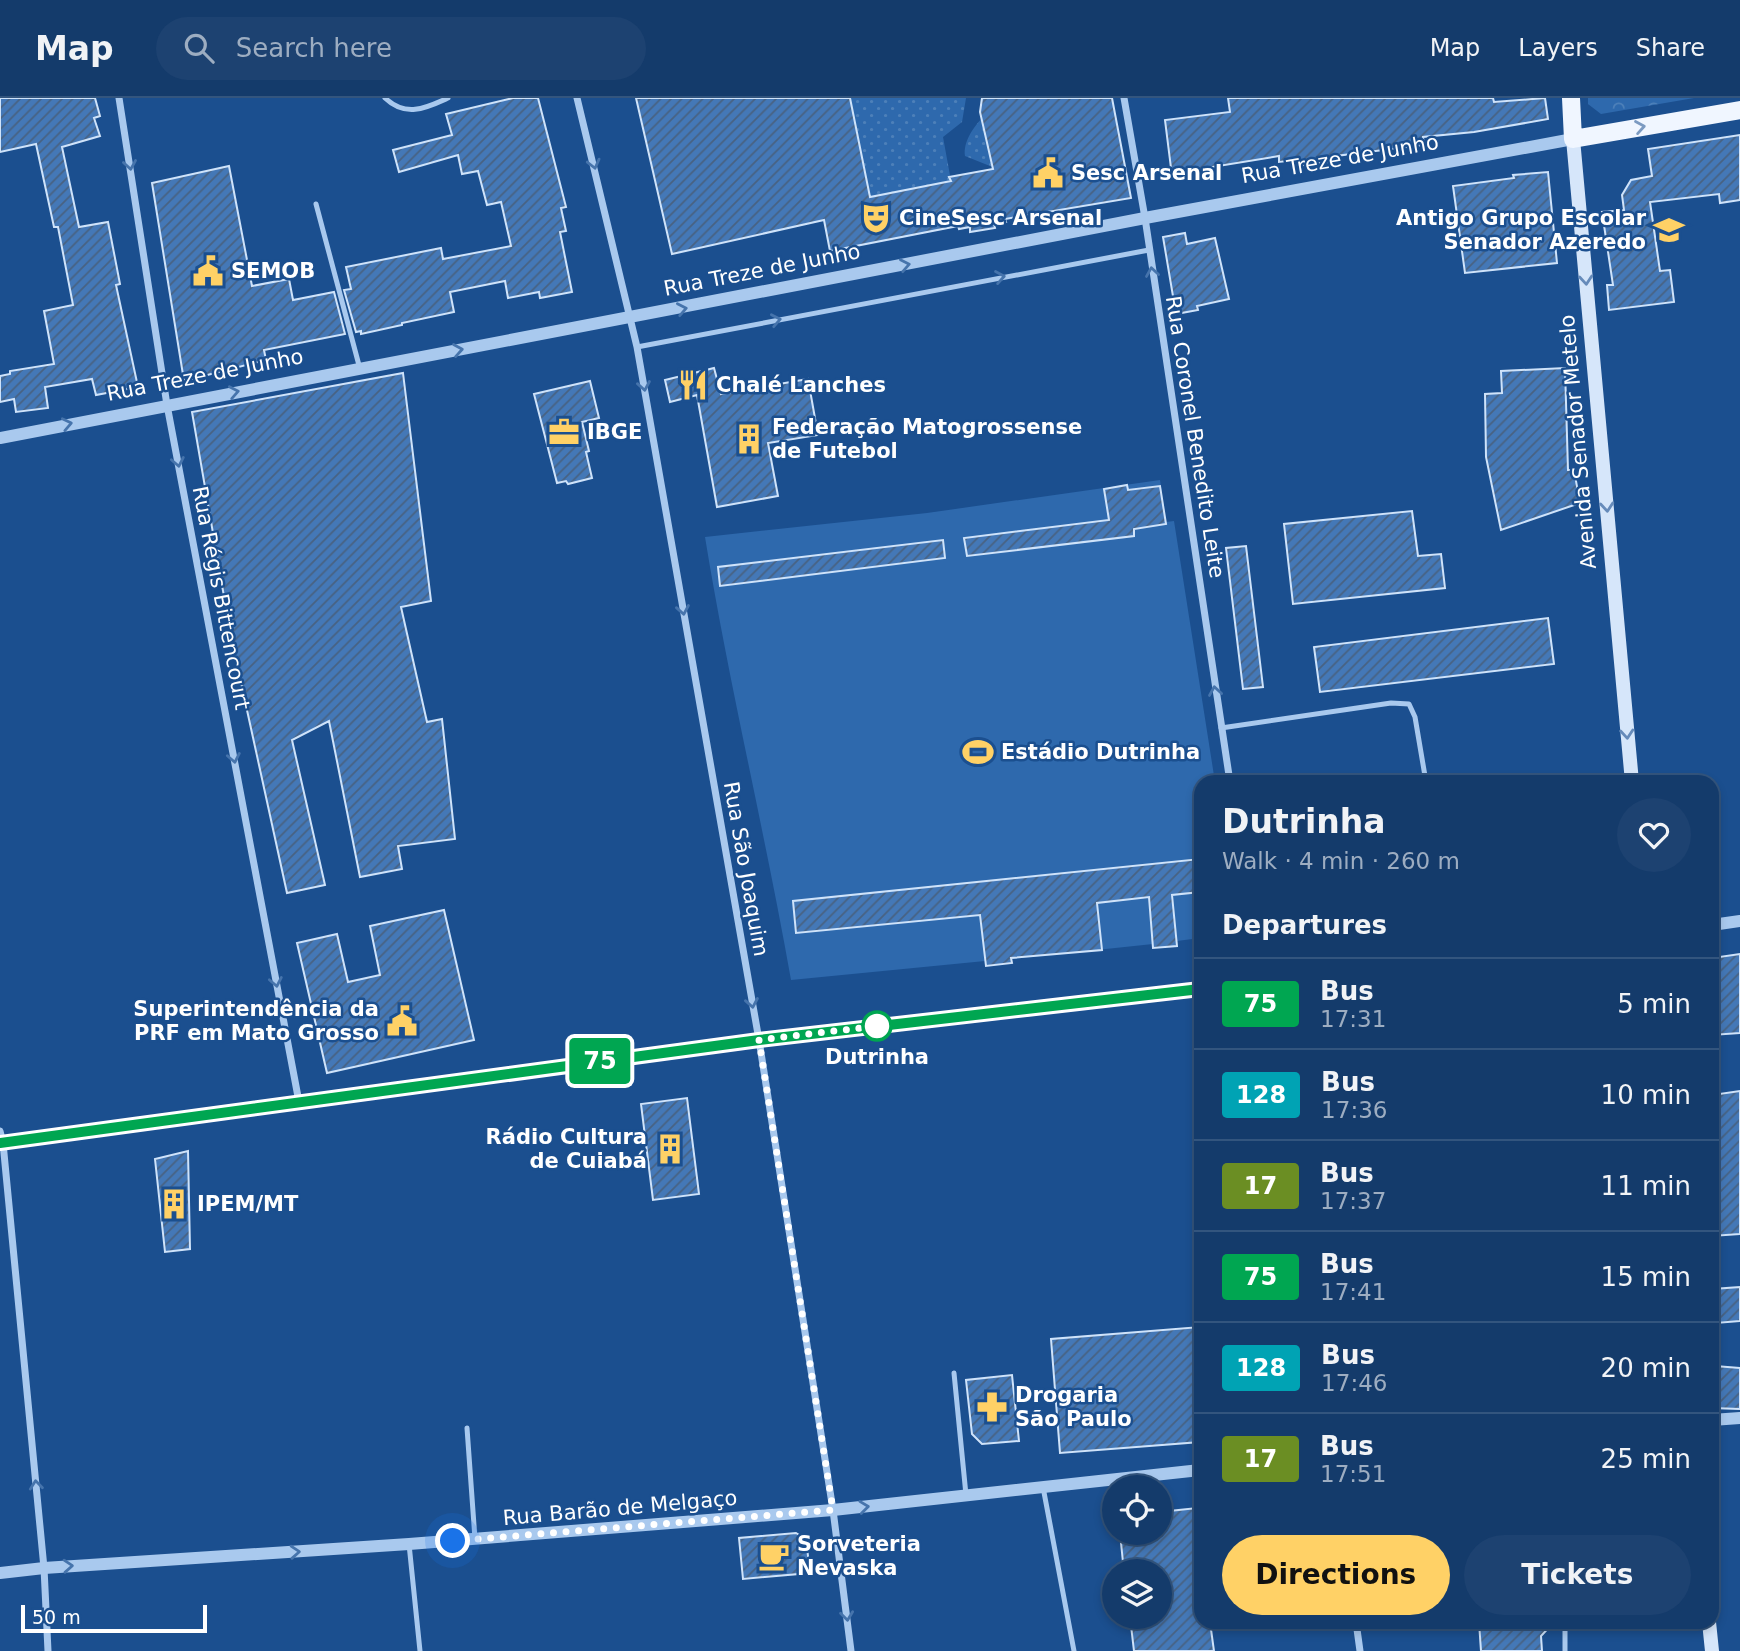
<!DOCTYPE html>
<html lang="en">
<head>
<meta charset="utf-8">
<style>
  body { margin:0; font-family:"DejaVu Sans",sans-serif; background:#1d4271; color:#f1f3f6; height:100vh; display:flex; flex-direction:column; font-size:26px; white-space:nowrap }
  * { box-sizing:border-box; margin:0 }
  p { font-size:23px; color:#9dadc1 }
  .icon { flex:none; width:38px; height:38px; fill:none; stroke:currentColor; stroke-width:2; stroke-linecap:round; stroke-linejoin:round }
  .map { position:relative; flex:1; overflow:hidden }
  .details { position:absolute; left:1194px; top:677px; width:525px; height:854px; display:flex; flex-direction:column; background:#143b6b; border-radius:21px; box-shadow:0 4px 10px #0003,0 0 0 2px #33557e }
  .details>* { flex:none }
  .badge { padding:0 14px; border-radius:5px; font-size:24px; line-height:46px }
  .buttons { position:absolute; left:1102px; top:1377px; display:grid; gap:14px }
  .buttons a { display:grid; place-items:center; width:70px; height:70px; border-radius:50%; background:#143b6b; box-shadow:0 4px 10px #0003,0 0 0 2px #33557e; font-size:35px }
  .scale { position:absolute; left:21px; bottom:18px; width:186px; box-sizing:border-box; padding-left:7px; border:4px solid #fff; border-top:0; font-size:19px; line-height:24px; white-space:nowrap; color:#fff; -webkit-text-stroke:5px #1b4f8f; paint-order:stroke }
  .you { position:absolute; width:35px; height:35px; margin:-18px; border:5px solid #fff; border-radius:50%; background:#1a73e8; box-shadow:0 0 0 10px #1a73e833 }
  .map>.badge { position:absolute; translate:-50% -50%; box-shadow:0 0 0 4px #fff }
  h2 { padding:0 28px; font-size:26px; line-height:63px }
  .round { display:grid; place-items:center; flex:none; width:74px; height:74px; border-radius:37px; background:#1d4271 }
  .head { display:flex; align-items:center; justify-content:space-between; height:119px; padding:0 28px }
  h1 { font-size:33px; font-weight:700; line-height:52px }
  .button { display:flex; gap:14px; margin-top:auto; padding:14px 28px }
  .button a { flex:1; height:80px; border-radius:42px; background:#ffd166; color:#111; font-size:28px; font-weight:700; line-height:80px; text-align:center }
  .button a+a { background:#1d4271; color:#f1f3f6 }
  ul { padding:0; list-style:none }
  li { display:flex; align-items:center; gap:21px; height:91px; padding:0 28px; border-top:2px solid #33557e }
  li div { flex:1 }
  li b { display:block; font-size:26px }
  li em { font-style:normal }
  li .badge { min-width:77px; font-weight:700; text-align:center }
  header { display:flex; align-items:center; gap:42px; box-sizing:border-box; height:98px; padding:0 35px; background:#143b6b; border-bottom:2px solid #33557e }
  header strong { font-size:33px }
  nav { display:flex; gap:38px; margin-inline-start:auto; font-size:24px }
  .search { width:490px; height:63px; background:#1d4271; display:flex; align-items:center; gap:18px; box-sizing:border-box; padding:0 24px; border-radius:38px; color:#9dadc1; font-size:26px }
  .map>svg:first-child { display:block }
  .grass { fill:url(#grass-dots) }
  .park { fill:url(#park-crowns) }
  .pitch { fill:#2e69ad }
  .building { fill:url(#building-hatch); stroke:#cfe3fa; stroke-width:2 }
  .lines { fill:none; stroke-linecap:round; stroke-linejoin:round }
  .service { stroke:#a9c9ee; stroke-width:5 }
  .minor { stroke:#a9c9ee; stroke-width:7 }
  .tertiary { stroke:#a9c9ee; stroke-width:12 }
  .secondary { stroke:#d6e6fa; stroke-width:14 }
  .primary { stroke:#f0f6ff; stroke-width:18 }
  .oneway { stroke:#7b9ac1 }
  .oneway2 { stroke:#4674ac }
  .oneway3 { stroke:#668bba }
  .line-casing { stroke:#fff; stroke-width:16 }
  .line { stroke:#00a651; stroke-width:10 }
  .walk { stroke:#fff; stroke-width:7; stroke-dasharray:0 12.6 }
  .stop-dot { fill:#fff; stroke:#00a651; stroke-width:3.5 }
  .labels { text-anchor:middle; stroke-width:5; stroke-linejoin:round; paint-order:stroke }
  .street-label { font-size:21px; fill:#fff; stroke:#1b4f8f }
  .poi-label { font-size:21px; font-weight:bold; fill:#fff; stroke:#1b4f8f; text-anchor:start }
  .stop-label { font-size:21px; font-weight:bold; fill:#fff; stroke:#1b4f8f }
</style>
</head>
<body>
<header>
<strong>Map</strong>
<div class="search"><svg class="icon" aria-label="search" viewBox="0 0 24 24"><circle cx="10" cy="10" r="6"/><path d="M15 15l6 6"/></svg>Search here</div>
<nav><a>Map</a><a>Layers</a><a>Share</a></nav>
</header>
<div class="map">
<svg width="1740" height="1553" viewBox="0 0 1740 1553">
  <defs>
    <pattern id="grass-dots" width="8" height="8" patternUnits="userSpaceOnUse" patternTransform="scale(1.75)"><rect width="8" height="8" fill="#2e69ad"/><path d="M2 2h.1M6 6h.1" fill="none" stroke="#4d80b9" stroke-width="1.8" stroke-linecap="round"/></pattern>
    <pattern id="park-crowns" width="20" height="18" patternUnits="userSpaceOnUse" patternTransform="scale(1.75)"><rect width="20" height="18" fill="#2e69ad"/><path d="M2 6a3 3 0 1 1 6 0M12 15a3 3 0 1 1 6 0" fill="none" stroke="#4d80b9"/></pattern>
    <pattern id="building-hatch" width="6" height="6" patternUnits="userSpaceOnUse" patternTransform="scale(1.75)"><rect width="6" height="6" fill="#4478b7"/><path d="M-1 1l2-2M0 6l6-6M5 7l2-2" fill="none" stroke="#486282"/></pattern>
  </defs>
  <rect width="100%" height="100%" fill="#1b4f8f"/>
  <path class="grass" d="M 850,0 L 966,0 L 962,24 L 943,39 L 951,83 L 870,99 Z
    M 982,20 L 995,70 L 965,58 C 963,44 973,30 982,20 Z"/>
  <path class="park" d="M 1588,0 L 1694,0 L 1601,16 L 1588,6 Z"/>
  <path class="pitch" d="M 1160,382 L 1166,424 L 1174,423 L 1215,684 L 1200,684 L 1200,840 L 1177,843 L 1177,848 L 1154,850 L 1153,846 L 1012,861 L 1012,865 L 986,868 L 985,863 L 791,882 C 765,734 729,587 705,439 L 927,415 Z"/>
  <path class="building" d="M 0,0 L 95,0 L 100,18 L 94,20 L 100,38 L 62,49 L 79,129 L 108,124 L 120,186 L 116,187 L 138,289 L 96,297 L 92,281 L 45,289 L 48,310 L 16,314 L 14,301 L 0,304 L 0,278 L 10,276 L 10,273 L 54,266 L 44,213 L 73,207 L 58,129 L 54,129 L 36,46 L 0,54 Z
    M 513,0 L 538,0 L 566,109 L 561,110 L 566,133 L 560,134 L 572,194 L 540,200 L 539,194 L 508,200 L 505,183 L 450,194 L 454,214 L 402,225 L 402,227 L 361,236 L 361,233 L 356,234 L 344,192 L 351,191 L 346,169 L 441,150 L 443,161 L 511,148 L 501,104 L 487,107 L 478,73 L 462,76 L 458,57 L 399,74 L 393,52 L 452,37 L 446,16 Z
    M 636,0 L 850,0 L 870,99 L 951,83 L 949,79 L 993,71 L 980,14 L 982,0 L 1112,0 L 1131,100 L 1005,121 L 1006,124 L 994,126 L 995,130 L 970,134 L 970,129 L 959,131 L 958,128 L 830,153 L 824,122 L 672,156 Z
    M 1228,0 L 1493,0 L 1494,4 L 1545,0 L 1548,21 L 1474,34 L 1423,39 L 1424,47 L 1336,58 L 1336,63 L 1297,68 L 1296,62 L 1279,64 L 1279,58 L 1212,69 L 1213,73 L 1172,78 L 1165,22 L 1230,14 Z
    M 1740,37 L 1740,102 L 1720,105 L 1719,96 L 1650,104 L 1660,173 L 1670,172 L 1674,204 L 1609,212 L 1607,187 L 1613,187 L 1602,114 L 1624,112 L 1622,97 L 1631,82 L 1652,78 L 1648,51 Z
    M 229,68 L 252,188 L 289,181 L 293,202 L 334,194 L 345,236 L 264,252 L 266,262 L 184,283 L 152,85 Z
    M 1548,74 L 1557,165 L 1465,175 L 1453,88 L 1514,80 L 1513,77 Z
    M 1185,135 L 1187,146 L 1215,140 L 1229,201 L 1197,208 L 1198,212 L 1176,216 L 1163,139 Z
    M 714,270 L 721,296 L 808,281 L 818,337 L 768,345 L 778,398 L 717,409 L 697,297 L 670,304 L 665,282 Z
    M 1565,270 L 1568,372 L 1574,372 L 1580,405 L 1501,432 L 1486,359 L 1485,296 L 1502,295 L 1501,273 Z
    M 403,275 L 431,503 L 401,509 L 427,624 L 442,621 L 455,741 L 398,748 L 402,771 L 360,779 L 329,623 L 292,642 L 325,787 L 287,795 L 231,539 L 192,314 Z
    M 590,283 L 599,320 L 582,324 L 589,353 L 586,354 L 592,380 L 568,386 L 566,383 L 557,385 L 534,296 Z
    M 1127,387 L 1128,392 L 1160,388 L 1166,426 L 1134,431 L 1134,438 L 967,458 L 964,440 L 1109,422 L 1104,391 Z
    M 1412,413 L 1418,458 L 1441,456 L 1445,490 L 1293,506 L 1284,426 Z
    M 943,442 L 945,460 L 720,488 L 718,469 Z
    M 1246,448 L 1263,589 L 1243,591 L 1226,450 Z
    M 1548,520 L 1554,566 L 1320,594 L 1314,549 Z
    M 1200,761 L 1200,794 L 1172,797 L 1177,848 L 1153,850 L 1149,799 L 1097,805 L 1102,852 L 1011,860 L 1012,865 L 986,868 L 980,817 L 796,835 L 793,803 Z
    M 444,812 L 474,942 L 327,975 L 297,845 L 337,836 L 348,884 L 380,877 L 370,828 Z
    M 1740,856 L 1740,935 L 1712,937 L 1712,860 Z
    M 1740,993 L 1740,1136 L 1712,1138 L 1712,997 Z
    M 687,1000 L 699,1096 L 653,1102 L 641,1006 Z
    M 188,1053 L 190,1151 L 165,1154 L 155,1061 Z
    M 1740,1189 L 1740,1223 L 1716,1225 L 1713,1191 Z
    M 1200,1229 L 1200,1344 L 1060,1355 L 1051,1241 Z
    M 1715,1268 L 1740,1270 L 1740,1311 L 1712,1310 Z
    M 1012,1277 L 1019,1343 L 982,1346 L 972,1336 L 966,1282 Z
    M 1197,1410 L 1200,1441 L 1200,1524 L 1210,1524 L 1214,1553 L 1134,1553 L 1130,1519 L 1160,1519 L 1160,1474 L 1124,1474 L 1120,1435 L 1160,1435 L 1160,1414 Z
    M 796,1435 L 806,1441 L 810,1475 L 743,1481 L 739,1440 Z
    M 1479,1524 L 1554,1524 L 1541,1538 L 1542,1553 L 1481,1553 Z"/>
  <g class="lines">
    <path class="service" d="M 385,0 C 406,20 426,10 448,0
      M 316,106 L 360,271
      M 637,249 L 1149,152
      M 1221,630 L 1391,605 L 1409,606 L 1415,619 L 1426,684
      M 954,1275 L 966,1397
      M 467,1330 L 475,1441
      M 1043,1389 L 1074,1553
      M 409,1446 L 420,1553
      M 1565,1524 L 1565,1553"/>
    <path class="minor" d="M 119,0 L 167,307 L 299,1004
      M 577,0 L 637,249 L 759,942 L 833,1412 L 851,1553
      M 1124,0 L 1145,120 L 1230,684
      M 0,1033 L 3,1045 L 44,1470 L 48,1553
      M 1356,1524 L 1360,1553"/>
    <path class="tertiary" d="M 0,340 L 1145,120 L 1573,41
      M 1712,827 L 1740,823
      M 0,1045 L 759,942 L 1200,891
      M 1712,1322 L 1740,1320
      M 0,1475 L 44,1470 L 409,1446 L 833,1412 L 1200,1372"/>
    <path class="secondary" d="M 1573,41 L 1632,684
      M 1709,1524 L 1712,1553"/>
    <path class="primary" d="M 1571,0 L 1573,41 L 1740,12"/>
  </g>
  <defs><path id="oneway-chevron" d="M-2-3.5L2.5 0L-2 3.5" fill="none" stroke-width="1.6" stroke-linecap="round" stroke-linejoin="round" transform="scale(1.75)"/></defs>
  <use class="oneway" href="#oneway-chevron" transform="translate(1640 29) rotate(-10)"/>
  <g class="oneway2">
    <use href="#oneway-chevron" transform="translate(594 66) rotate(76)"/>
    <use href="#oneway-chevron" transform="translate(130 67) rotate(81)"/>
    <use href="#oneway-chevron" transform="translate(905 167) rotate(-11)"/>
    <use href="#oneway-chevron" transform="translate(1152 174) rotate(-99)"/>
    <use href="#oneway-chevron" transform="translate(1000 179) rotate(-10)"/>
    <use href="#oneway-chevron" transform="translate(682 211) rotate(-11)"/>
    <use href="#oneway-chevron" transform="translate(776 222) rotate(-11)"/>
    <use href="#oneway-chevron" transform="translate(458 252) rotate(-10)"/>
    <use href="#oneway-chevron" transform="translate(644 288) rotate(80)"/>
    <use href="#oneway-chevron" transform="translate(234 294) rotate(-11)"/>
    <use href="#oneway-chevron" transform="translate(67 326) rotate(-12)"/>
    <use href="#oneway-chevron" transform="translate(178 364) rotate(79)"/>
    <use href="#oneway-chevron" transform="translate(683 512) rotate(80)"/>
    <use href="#oneway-chevron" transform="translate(1215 593) rotate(-99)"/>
    <use href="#oneway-chevron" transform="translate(234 660) rotate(79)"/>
    <use href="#oneway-chevron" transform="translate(276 884) rotate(79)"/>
    <use href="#oneway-chevron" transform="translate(752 905) rotate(80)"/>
    <use href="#oneway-chevron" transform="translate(36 1387) rotate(-96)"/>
    <use href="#oneway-chevron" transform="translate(864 1409) rotate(-7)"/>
    <use href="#oneway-chevron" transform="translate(295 1454) rotate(-4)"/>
    <use href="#oneway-chevron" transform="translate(68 1468) rotate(-4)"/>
    <use href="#oneway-chevron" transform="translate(847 1518) rotate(83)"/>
  </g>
  <g class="oneway3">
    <use href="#oneway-chevron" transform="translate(1586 182) rotate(85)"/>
    <use href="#oneway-chevron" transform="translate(1607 409) rotate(85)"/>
    <use href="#oneway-chevron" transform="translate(1627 636) rotate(85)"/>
  </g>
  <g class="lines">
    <g class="line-casing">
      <path id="line" d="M 0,1045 L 759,942 L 1200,891"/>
    </g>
    <use href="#line" class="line"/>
    <path class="walk" d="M 453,1443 L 833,1412 L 759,942 L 877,928"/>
  </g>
  <defs>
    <g id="civic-bare" transform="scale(2.415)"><path d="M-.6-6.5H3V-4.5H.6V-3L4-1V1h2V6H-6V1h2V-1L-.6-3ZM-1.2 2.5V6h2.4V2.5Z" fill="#ffd166" stroke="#1b4f8f" stroke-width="2.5" paint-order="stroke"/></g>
    <g id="theatre-bare" transform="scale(2.415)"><path d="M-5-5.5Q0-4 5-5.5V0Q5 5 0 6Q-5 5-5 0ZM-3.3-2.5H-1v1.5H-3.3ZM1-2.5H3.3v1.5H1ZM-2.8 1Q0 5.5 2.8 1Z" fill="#ffd166" stroke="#1b4f8f" stroke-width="2.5" paint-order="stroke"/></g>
    <g id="school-bare" transform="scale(2.415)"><path d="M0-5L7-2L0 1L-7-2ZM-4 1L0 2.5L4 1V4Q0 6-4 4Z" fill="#ffd166" stroke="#1b4f8f" stroke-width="2.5" paint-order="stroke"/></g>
    <g id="restaurant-bare" transform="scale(2.415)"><path d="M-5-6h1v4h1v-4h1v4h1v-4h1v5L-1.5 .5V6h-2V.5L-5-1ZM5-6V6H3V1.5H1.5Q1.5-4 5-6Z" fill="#ffd166" stroke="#1b4f8f" stroke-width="2.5" paint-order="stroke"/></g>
    <g id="office-bare" transform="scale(2.415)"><path d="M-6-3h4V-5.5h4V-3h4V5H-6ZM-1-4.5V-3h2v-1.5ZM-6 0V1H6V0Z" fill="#ffd166" stroke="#1b4f8f" stroke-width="2.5" paint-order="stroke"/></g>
    <g id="building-bare" transform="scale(2.415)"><path d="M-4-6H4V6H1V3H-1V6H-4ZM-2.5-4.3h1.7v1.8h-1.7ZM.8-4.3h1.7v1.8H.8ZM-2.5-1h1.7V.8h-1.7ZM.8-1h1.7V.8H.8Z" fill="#ffd166" stroke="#1b4f8f" stroke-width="2.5" paint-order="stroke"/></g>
    <g id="stadium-bare" transform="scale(2.415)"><path d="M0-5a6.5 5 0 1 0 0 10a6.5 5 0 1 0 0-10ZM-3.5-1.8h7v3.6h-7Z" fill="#ffd166" stroke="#1b4f8f" stroke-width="2.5" paint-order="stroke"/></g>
    <g id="pharmacy-bare" transform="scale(2.415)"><path d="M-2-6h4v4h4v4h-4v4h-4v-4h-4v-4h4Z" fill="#ffd166" stroke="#1b4f8f" stroke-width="2.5" paint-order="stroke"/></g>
    <g id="cafe-bare" transform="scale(2.415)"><path d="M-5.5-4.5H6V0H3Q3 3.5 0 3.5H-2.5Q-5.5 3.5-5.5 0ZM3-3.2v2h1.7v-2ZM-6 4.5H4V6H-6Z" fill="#ffd166" stroke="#1b4f8f" stroke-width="2.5" paint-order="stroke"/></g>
  </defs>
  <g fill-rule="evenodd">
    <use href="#civic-bare" x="1048" y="75"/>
    <use href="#theatre-bare" x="876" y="120"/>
    <use href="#school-bare" x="1669" y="132"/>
    <use href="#civic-bare" x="208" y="173"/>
    <use href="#restaurant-bare" x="693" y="287"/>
    <use href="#office-bare" x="564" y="334"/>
    <use href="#building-bare" x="749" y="341"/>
    <use href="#stadium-bare" x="978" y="654"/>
    <use href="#civic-bare" x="402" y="923"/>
    <use href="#building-bare" x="670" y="1051"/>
    <use href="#building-bare" x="174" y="1106"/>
    <use href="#pharmacy-bare" x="992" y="1309"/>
    <use href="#cafe-bare" x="774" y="1458"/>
  </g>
  <circle class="stop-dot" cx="877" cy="928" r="14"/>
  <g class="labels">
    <g class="street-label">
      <text transform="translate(1340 61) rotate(-10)" y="7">Rua Treze de Junho</text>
      <text transform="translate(762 172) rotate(-11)" y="7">Rua Treze de Junho</text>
      <text transform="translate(205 277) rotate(-11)" y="7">Rua Treze de Junho</text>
      <text transform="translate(1195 339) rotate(81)" y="7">Rua Coronel Benedito Leite</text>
      <text transform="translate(1578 344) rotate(-95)" y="7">Avenida Senador Metelo</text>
      <text transform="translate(221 500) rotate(79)" y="7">Rua Régis Bittencourt</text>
      <text transform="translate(746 771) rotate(80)" y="7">Rua São Joaquim</text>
      <text transform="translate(620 1410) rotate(-5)" y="7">Rua Barão de Melgaço</text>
    </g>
    <g class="poi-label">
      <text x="1071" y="82">Sesc Arsenal</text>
      <text x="899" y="127">CineSesc Arsenal</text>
      <text x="1646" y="127" text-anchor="end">Antigo Grupo Escolar<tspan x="1646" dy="24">Senador Azeredo</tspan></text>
      <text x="231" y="180">SEMOB</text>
      <text x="716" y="294">Chalé Lanches</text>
      <text x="772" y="336">Federação Matogrossense<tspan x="772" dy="24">de Futebol</tspan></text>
      <text x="587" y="341">IBGE</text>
      <text x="1001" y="661">Estádio Dutrinha</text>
      <text x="379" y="918" text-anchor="end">Superintendência da<tspan x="379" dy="24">PRF em Mato Grosso</tspan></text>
      <text x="647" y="1046" text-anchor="end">Rádio Cultura<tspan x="647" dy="24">de Cuiabá</tspan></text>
      <text x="197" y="1113">IPEM/MT</text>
      <text x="1015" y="1304">Drogaria<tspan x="1015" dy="24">São Paulo</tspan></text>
      <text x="797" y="1453">Sorveteria<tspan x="797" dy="24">Nevaska</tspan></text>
    </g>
    <g class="stop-label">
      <text x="877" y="966">Dutrinha</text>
    </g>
  </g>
</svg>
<div class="buttons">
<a><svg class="icon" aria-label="locate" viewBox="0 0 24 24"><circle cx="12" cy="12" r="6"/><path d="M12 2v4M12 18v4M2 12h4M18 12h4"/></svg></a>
<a><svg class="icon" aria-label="layers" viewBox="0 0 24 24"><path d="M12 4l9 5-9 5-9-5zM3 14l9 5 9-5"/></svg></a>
</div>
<div class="scale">50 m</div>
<div class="you" style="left:453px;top:1443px"></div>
<b class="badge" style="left:600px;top:963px;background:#00a651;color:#fff">75</b>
<section class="details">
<div class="head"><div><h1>Dutrinha</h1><p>Walk · 4 min · 260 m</p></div><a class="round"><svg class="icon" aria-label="heart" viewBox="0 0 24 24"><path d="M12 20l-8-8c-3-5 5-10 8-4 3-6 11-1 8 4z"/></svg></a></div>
<h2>Departures</h2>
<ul>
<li><span class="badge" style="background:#00a651;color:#fff">75</span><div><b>Bus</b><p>17:31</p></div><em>5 min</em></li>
<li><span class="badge" style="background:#00a3b4;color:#fff">128</span><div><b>Bus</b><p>17:36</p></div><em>10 min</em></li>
<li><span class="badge" style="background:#6b8e23;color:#fff">17</span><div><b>Bus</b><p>17:37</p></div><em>11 min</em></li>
<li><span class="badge" style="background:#00a651;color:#fff">75</span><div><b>Bus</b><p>17:41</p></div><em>15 min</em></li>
<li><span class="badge" style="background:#00a3b4;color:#fff">128</span><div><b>Bus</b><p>17:46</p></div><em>20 min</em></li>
<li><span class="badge" style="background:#6b8e23;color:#fff">17</span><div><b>Bus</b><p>17:51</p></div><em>25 min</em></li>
</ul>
<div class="button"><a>Directions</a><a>Tickets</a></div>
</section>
</div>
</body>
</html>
